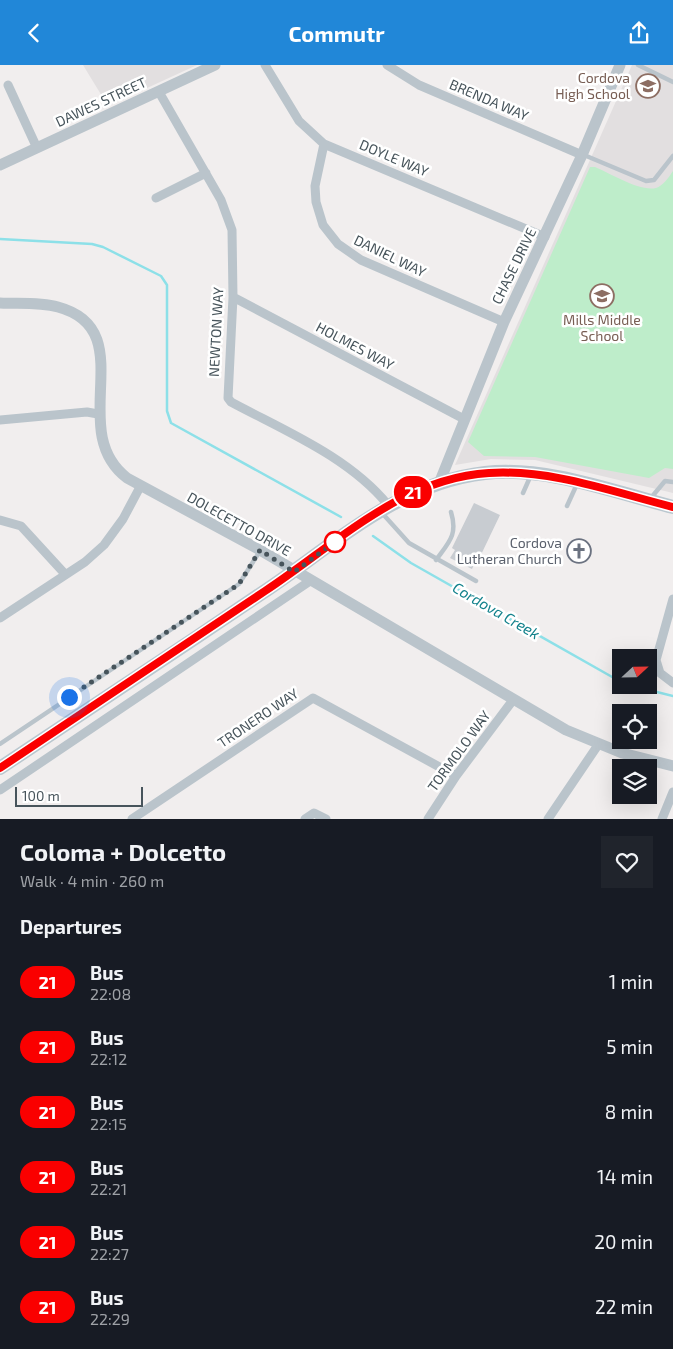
<!DOCTYPE html>
<html lang="en">
<head>
<meta charset="utf-8">
<style>
  body { margin:0; font-family:"Exo 2",sans-serif; background:#20242c; color:#f1f3f6; height:100vh; display:flex; flex-direction:column; font-size:19px; white-space:nowrap }
  * { box-sizing:border-box; margin:0 }
  p { font-size:16px; color:#9ea1a6 }
  .icon { flex:none; width:28px; height:28px; fill:none; stroke:currentColor; stroke-width:2; stroke-linecap:round; stroke-linejoin:round }
  .map { position:relative; height:754px; overflow:hidden }
  .panel { display:flex; flex-direction:column; background:#171b24; flex:1 }
  .panel>* { flex:none }
  .badge { padding:0 10px; border-radius:16px; font-size:18px; line-height:32px }
  .needle { width:32px; rotate:68deg }
  .controls { position:absolute; left:612px; top:584px; display:grid; gap:10px }
  .controls a { display:grid; place-items:center; width:45px; height:45px; border-radius:0px; background:#171b24; box-shadow:0 5px 20px #0002; font-size:25px }
  .scale { position:absolute; left:15px; bottom:12px; width:128px; box-sizing:border-box; padding-left:5px; border:2px solid #47545b; border-top:0; font-size:14px; line-height:18px; white-space:nowrap; color:#47545b; -webkit-text-stroke:4px #fff; paint-order:stroke }
  .you { position:absolute; width:25px; height:25px; margin:-12px; border:4px solid #fff; border-radius:50%; background:#1a73e8; box-shadow:0 0 0 8px #1a73e833 }
  .map>.badge { position:absolute; translate:-50% -50%; box-shadow:0 0 0 2px #fff }
  h2 { padding:0 20px; font-size:19px; line-height:45px }
  .round { display:grid; place-items:center; flex:none; width:52px; height:52px; border-radius:0px; background:#20242c }
  .head { display:flex; align-items:center; justify-content:space-between; height:85px; padding:0 20px }
  h1 { font-size:24px; font-weight:700; line-height:38px }
  ul { padding:0; list-style:none }
  li { display:flex; align-items:center; gap:15px; height:65px; padding:0 20px }
  li div { flex:1 }
  li b { display:block; font-size:19px }
  li em { font-style:normal }
  li .badge { min-width:55px; font-weight:700; text-align:center }
  header { display:flex; justify-content:space-between; align-items:center; height:65px; padding:0 20px; background:#2187d8; color:#fff; font-size:22px; font-weight:700 }
  .map>svg:first-child { display:block }
  .education { fill:#e2dfe0 }
  .green { fill:#beedca }
  .lines { fill:none; stroke-linecap:round; stroke-linejoin:round }
  .stream { stroke:#8de0e8; stroke-width:2.5 }
  .building { fill:#c8ccd1 }
  .service { stroke:#bac4cb; stroke-width:4.5 }
  .minor { stroke:#bac4cb; stroke-width:9 }
  .tertiary { stroke:#bac4cb; stroke-width:11 }
  .secondary { stroke:#bac7cf; stroke-width:14 }
  .line-casing { stroke:#fff; stroke-width:11 }
  .line { stroke:#fa0000; stroke-width:8 }
  .walk { stroke:#47545b; stroke-width:5; stroke-dasharray:0 9 }
  .stop-dot { fill:#fff; stroke:#fa0000; stroke-width:2.5 }
  .labels { text-anchor:middle; stroke-width:5; stroke-linejoin:round; paint-order:stroke }
  .education-label { font-size:14px; fill:#785e54; stroke:#fff; text-anchor:end }
  .street-label { font-size:14px; fill:#47545b; stroke:#fff }
  .worship-label { font-size:14px; fill:#5b616d; stroke:#fff; text-anchor:end }
  .water-label { font-size:15px; font-style:italic; fill:#13828c; stroke:#fff }
</style>
</head>
<body>
<header><svg class="icon" aria-label="back" viewBox="0 0 24 24"><path d="M15 5l-7 7 7 7"/></svg>Commutr<svg class="icon" aria-label="share" viewBox="0 0 24 24"><path d="M12 15V3M7 8l5-5 5 5M5 13v7h14v-7"/></svg></header>
<div class="map">
<svg width="673" height="754" viewBox="0 0 673 754">
  <rect width="100%" height="100%" fill="#f1eeee"/>
  <path class="education" d="M 83,0 L 197,0 L 108,41 Z
    M 632,0 L 673,0 L 673,428 L 535,395 L 491,394 L 455,400 Z"/>
  <path class="green" d="M 590,102 L 595,102 C 610,108 640,127 656,123 C 663,121 669,112 673,106 L 673,404 L 665,403 L 649,413 L 535,392 L 484,391 L 468,377 Z"/>
  <g class="lines">
    <path class="stream" d="M 0,174 L 92,179 L 103,182 L 161,211 L 167,220 L 167,346 L 171,358 L 341,452
      M 373,471 L 411,498 L 621,617
      M 629,620 L 673,631"/>
  </g>
  <path class="building" d="M 474,438 L 500,450 L 478,496 L 476,495 L 472,504 L 450,493 L 455,485 L 452,483 Z"/>
  <g class="lines">
    <path class="service" d="M 638,0 L 673,17
      M 584,90 L 646,116 L 654,115 L 673,91
      M 523,428 L 531,410
      M 650,434 L 665,416 L 673,417
      M 567,441 L 577,419
      M 382,448 L 409,478 L 476,516
      M 436,495 C 449,477 458,470 451,447
      M 0,679 L 239,519 L 260,486"/>
    <path class="minor" d="M 265,0 L 299,56 L 324,79 L 545,172
      M 387,0 L 419,20 L 582,90
      M 8,20 L 37,83
      M 159,27 L 221,135 L 232,165 L 233,232 L 228,333 L 231,337 C 285,366 349,392 388,440
      M 324,79 L 315,121 L 316,137 L 323,160 L 338,179 L 361,195 L 504,257
      M 156,133 L 206,108
      M 233,232 L 464,354
      M 0,355 L 87,347 L 98,349
      M 0,455 L 21,461 L 65,509
      M 673,534 L 656,595 L 660,608 L 673,618
      M 0,553 L 85,497 L 104,480 L 123,454 L 140,422
      M 0,725 L 310,516
      M 132,754 L 313,633 L 456,711
      M 305,754 L 314,748 L 326,754
      M 428,754 L 456,711 L 513,635
      M 548,754 L 598,680
      M 662,754 L 673,727"/>
    <path class="tertiary" d="M 0,100 L 215,0
      M 0,238 C 19,239 39,237 58,242 C 143,265 64,365 127,413 L 260,485 L 566,665 L 622,688 L 673,701
      M 440,416 L 504,257 L 582,90 L 620,0"/>
    <path class="secondary" d="M 0,703 C 87,645 175,587 262,528 C 333,481 397,418 485,408 C 546,401 614,427 673,442"/>
  </g>
  <g class="lines">
    <g class="line-casing">
      <path id="line" d="M 0,703 C 88,644 177,585 265,526 C 335,480 401,413 489,408 C 551,404 613,427 673,442"/>
    </g>
    <use href="#line" class="line"/>
    <path class="walk" d="M 69,632 L 239,519 L 260,485 L 294,507 L 335,477"/>
  </g>
  <defs>
    <g id="school-ring" transform="scale(1.25)"><circle r="9.5" fill="#fff" stroke="#8d6e63" stroke-width="1.5"/><path d="M0-5L7-2L0 1L-7-2ZM-4 1L0 2.5L4 1V4Q0 6-4 4Z" fill="#8d6e63"/></g>
    <g id="church-ring" transform="scale(1.25)"><circle r="9.5" fill="#fff" stroke="#6b7280" stroke-width="1.5"/><path d="M-1.2-6h2.4v3.5h3.3v2.4h-3.3V6h-2.4V-.1h-3.3v-2.4h3.3Z" fill="#6b7280"/></g>
  </defs>
  <g fill-rule="evenodd">
    <use href="#school-ring" x="648" y="21"/>
    <use href="#school-ring" x="602" y="231"/>
    <use href="#church-ring" x="579" y="486"/>
  </g>
  <circle class="stop-dot" cx="335" cy="477" r="10"/>
  <g class="labels">
    <g class="education-label">
      <text x="630" y="18">Cordova<tspan x="630" dy="16">High School</tspan></text>
      <text x="602" y="260" text-anchor="middle">Mills Middle<tspan x="602" dy="16">School</tspan></text>
    </g>
    <g class="street-label">
      <text transform="translate(489 35) rotate(23)" y="5">BRENDA WAY</text>
      <text transform="translate(101 37) rotate(-25)" y="5">DAWES STREET</text>
      <text transform="translate(394 93) rotate(23)" y="5">DOYLE WAY</text>
      <text transform="translate(390 191) rotate(26)" y="5">DANIEL WAY</text>
      <text transform="translate(514 201) rotate(-64)" y="5">CHASE DRIVE</text>
      <text transform="translate(216 267) rotate(-87)" y="5">NEWTON WAY</text>
      <text transform="translate(355 281) rotate(28)" y="5">HOLMES WAY</text>
      <text transform="translate(239 459) rotate(29)" y="5">DOLECETTO DRIVE</text>
      <text transform="translate(258 653) rotate(-34)" y="5">TRONERO WAY</text>
      <text transform="translate(459 686) rotate(-54)" y="5">TORMOLO WAY</text>
    </g>
    <g class="worship-label">
      <text x="562" y="483">Cordova<tspan x="562" dy="16">Lutheran Church</tspan></text>
    </g>
    <g class="water-label">
      <text transform="translate(496 546) rotate(30)" y="5">Cordova Creek</text>
    </g>
  </g>
</svg>
<div class="controls">
<a><svg class="needle" viewBox="-14 -14 28 28"><path d="M0-13l5 13h-10z" fill="#e53935"/><path d="M0 13l5-13h-10z" fill="#9ea1a6"/></svg></a>
<a><svg class="icon" aria-label="locate" viewBox="0 0 24 24"><circle cx="12" cy="12" r="6"/><path d="M12 2v4M12 18v4M2 12h4M18 12h4"/></svg></a>
<a><svg class="icon" aria-label="layers" viewBox="0 0 24 24"><path d="M12 4l9 5-9 5-9-5zM3 14l9 5 9-5"/></svg></a>
</div>
<div class="scale">100 m</div>
<div class="you" style="left:69px;top:632px"></div>
<b class="badge" style="left:413px;top:427px;background:#fa0000;color:#fff">21</b>
</div>
<section class="panel">
<div class="head"><div><h1>Coloma + Dolcetto</h1><p>Walk · 4 min · 260 m</p></div><a class="round"><svg class="icon" aria-label="heart" viewBox="0 0 24 24"><path d="M12 20l-8-8c-3-5 5-10 8-4 3-6 11-1 8 4z"/></svg></a></div>
<h2>Departures</h2>
<ul>
<li><span class="badge" style="background:#fa0000;color:#fff">21</span><div><b>Bus</b><p>22:08</p></div><em>1 min</em></li>
<li><span class="badge" style="background:#fa0000;color:#fff">21</span><div><b>Bus</b><p>22:12</p></div><em>5 min</em></li>
<li><span class="badge" style="background:#fa0000;color:#fff">21</span><div><b>Bus</b><p>22:15</p></div><em>8 min</em></li>
<li><span class="badge" style="background:#fa0000;color:#fff">21</span><div><b>Bus</b><p>22:21</p></div><em>14 min</em></li>
<li><span class="badge" style="background:#fa0000;color:#fff">21</span><div><b>Bus</b><p>22:27</p></div><em>20 min</em></li>
<li><span class="badge" style="background:#fa0000;color:#fff">21</span><div><b>Bus</b><p>22:29</p></div><em>22 min</em></li>
</ul>
</section>
</body>
</html>
